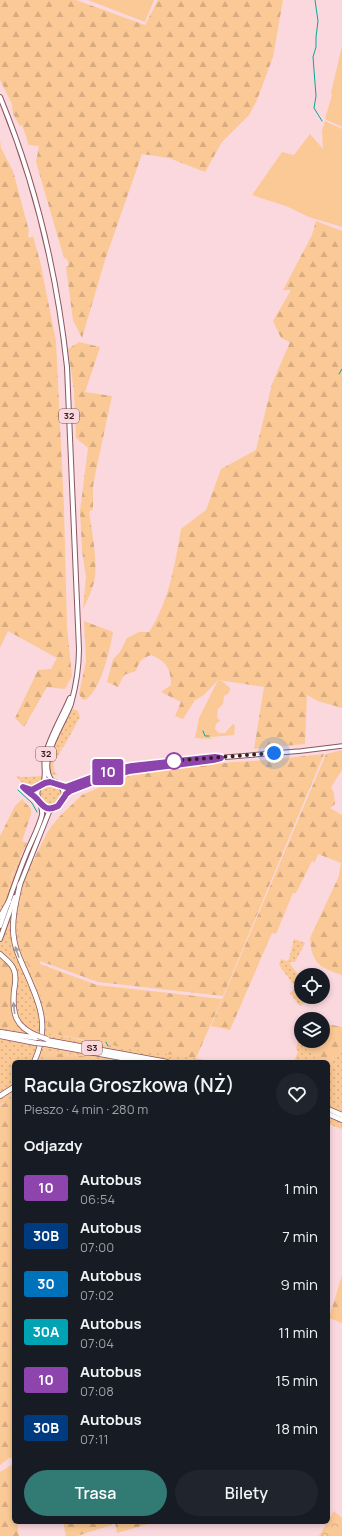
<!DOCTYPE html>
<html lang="pl">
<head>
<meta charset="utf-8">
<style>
  body { margin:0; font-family:Manrope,sans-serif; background:#20242c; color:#f1f3f6; height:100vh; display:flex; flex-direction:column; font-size:15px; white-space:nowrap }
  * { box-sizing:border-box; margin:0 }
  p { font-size:13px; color:#9ea1a6 }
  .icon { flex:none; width:22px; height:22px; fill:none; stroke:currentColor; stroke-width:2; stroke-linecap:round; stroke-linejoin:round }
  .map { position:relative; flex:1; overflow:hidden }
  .drawer { position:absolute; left:12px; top:1060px; width:318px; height:464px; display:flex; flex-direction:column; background:#171b24; border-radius:6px; box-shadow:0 2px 6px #0003 }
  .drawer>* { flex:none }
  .badge { padding:0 8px; border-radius:3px; font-size:14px; line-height:26px }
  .fabs { position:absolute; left:294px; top:968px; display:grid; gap:8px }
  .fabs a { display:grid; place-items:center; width:36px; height:36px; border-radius:50%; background:#171b24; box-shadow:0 2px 6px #0003; font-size:20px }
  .you { position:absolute; width:20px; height:20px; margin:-10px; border:3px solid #fff; border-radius:50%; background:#1a73e8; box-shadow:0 0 0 6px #1a73e833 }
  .map>.badge { position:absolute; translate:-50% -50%; box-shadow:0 0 0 2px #fff }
  h2 { padding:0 12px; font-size:15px; line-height:36px }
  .round { display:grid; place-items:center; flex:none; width:42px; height:42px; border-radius:21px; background:#20242c }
  .headline { display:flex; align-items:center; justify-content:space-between; height:68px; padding:0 12px }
  h1 { font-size:19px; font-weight:600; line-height:30px }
  .cta { display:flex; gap:8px; margin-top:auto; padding:8px 12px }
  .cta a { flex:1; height:46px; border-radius:24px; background:#327a74; color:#fff; font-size:16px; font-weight:600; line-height:46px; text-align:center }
  .cta a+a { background:#20242c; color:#f1f3f6 }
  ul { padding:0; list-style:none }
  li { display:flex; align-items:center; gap:12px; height:48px; padding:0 12px }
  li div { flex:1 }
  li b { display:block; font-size:15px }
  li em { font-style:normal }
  li .badge { min-width:44px; font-weight:700; text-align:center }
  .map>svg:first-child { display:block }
  .grass { fill:url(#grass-dots) }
  .forest { fill:url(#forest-firs) }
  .park { fill:url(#park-crowns) }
  .garden { fill:#fbc995 }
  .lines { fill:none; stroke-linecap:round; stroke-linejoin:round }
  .stream { stroke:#06a79d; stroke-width:1 }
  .secondary-casing { stroke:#895761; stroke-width:5.5 }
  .primary-casing { stroke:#895761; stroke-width:6 }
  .highway-casing { stroke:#895761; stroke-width:6 }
  .secondary { stroke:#fff; stroke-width:3.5 }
  .primary { stroke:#fff; stroke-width:4 }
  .highway { stroke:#fff; stroke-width:4.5 }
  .highway-bridge-casing { stroke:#895761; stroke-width:6; stroke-linecap:butt }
  .highway-bridge { stroke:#fff; stroke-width:4.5 }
  .oneway { fill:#a39a9c }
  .line-casing { stroke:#fff; stroke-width:9 }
  .line { stroke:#8e44ad; stroke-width:6 }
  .walk { stroke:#331e22; stroke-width:4; stroke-dasharray:0 7.2 }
  .stop-dot { fill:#fff; stroke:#8e44ad; stroke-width:2 }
  .labels { text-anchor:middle; stroke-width:3; stroke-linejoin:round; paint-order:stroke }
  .shield { fill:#fbd8dd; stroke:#6f565a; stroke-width:1 }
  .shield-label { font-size:9px; font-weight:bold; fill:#331e22 }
</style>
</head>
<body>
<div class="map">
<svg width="342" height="1536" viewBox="0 0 342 1536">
  <defs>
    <pattern id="grass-dots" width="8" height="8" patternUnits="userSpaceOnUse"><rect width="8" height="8" fill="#fbc995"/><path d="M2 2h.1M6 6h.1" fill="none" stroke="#d8ac80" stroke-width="1.8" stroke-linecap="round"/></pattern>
    <pattern id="forest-firs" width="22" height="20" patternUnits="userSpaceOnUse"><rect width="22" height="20" fill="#fbc995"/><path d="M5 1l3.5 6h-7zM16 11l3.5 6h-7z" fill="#d8ac80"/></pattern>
    <pattern id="park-crowns" width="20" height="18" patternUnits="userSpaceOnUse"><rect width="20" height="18" fill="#fbc995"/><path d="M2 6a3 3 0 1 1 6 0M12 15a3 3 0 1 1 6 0" fill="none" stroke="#d8ac80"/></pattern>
  </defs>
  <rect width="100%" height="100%" fill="#fbd8dd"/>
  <path class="grass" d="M 73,709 L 78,711 L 80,717 L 63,748 L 60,748 L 62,749 L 53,764 L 54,771 L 58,775 L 49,774 C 49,748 59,734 70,711 Z
    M 16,776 L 22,777 L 43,776 C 42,783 38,787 31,789 L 26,787 Z
    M40 795a11 11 0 1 1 22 0a11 11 0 1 1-22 0Z
    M 20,857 L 34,861 L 19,905 L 18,939 L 44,1005 L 47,1019 L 48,1033 L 90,1042 L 196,1058 L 212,1062 L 103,1062 L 90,1057 L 46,1052 L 44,1062 L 14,1062 L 14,1097 L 7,1102 L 0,1104 L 0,908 C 8,891 12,874 20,857 Z
    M 294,939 L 305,943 L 295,962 L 289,962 L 301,979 L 301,997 L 313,997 L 300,1006 L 290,993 L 296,988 L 279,965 L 281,959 L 287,961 L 289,959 Z
    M 301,1034 L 301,1041 L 312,1041 L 308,1044 L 309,1053 L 316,1052 L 317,1054 L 316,1058 L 311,1060 L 310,1062 L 294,1062 L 298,1051 L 296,1048 Z
    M 342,1051 L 342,1129 L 328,1124 L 328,1064 L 334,1056 Z"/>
  <path class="forest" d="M 0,0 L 76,0 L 145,25 L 158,0 L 283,0 L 273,57 L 257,100 L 249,115 L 222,142 L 205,172 L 169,158 L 142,154 L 105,260 L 82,338 L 73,320 L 66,267 L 69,265 L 67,259 L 64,258 L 36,162 L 39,146 L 29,145 L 22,125 L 20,126 L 13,114 L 12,104 L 0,80 Z
    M 0,140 L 1,148 L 13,171 L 29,231 L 28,235 L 29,238 L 33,236 L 40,261 L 56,341 L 64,508 L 67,627 L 72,676 L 65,689 L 47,687 L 24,727 L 15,718 L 38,670 L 51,669 L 57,658 L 8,631 L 0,648 Z
    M 316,221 L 342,231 L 342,708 L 318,701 L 307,695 L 305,744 L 254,749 L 264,687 L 218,680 L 204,695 L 195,700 L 183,719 L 175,716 L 181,702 L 161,692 L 171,685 C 171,668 166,661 151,655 C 142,658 139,661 136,671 L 124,675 L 118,687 L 107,682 L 113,659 L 120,652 L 127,638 L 139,632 L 149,632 C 169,602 175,564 181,529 L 206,510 L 221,469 L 256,450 L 272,384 L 290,342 L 281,338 L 273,321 L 291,290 L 283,290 L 312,235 Z
    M 79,342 L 100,347 L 85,392 L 112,396 L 95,475 L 93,487 L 93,509 L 89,512 C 92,532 97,557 95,577 C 93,589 88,599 83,609 L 86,577 L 82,550 L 80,511 L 88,448 L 76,438 L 74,391 L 68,349 Z
    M 84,621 L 113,632 C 110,649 101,691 85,700 L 82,699 L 79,694 L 86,661 Z
    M 342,750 L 342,770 L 331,787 L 334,793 L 335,804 L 330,808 L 342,815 L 342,975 C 319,967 312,964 310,938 L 339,876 L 341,863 L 318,854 L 315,862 L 312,861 L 296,893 L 293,893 L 276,934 L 272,933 L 230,1030 L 211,1026 L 326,754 Z
    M 324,754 L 223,996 L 98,982 L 40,961 L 40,964 L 97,985 L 222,999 L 196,1058 L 143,1051 L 48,1033 L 47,1019 L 44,1005 L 18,939 L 19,905 L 35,857 L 48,831 L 59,817 L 82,795 L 124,777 L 162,770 L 233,762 L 268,760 Z
    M 22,799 L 31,809 L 31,814 L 22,841 L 27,843 L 12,874 L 9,889 L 0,908 L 0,836 L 15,806 Z
    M 2,959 C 21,977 10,986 11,1008 C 11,1016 16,1024 19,1031 L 0,1027 L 0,961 Z
    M 323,1023 L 342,1027 L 342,1051 L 334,1056 L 328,1064 L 328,1062 L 310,1062 L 311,1060 L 316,1057 L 317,1054 L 316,1052 L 309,1053 L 306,1051 C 309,1040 312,1041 323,1041 Z
    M 46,1052 L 90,1057 L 103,1062 L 44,1062 Z
    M 14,1097 L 14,1458 L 9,1458 L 0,1465 L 0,1105 L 7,1102 Z
    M 342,1275 L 342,1323 L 329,1318 Z
    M 13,1464 L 14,1522 L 17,1522 L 19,1536 L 0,1536 L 0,1472 Z
    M 63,1522 L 112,1522 L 112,1525 L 77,1536 L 66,1536 Z
    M 115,1522 L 155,1522 L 117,1533 Z"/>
  <path class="park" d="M 334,1511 L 342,1518 L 342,1536 L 319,1536 Z"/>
  <path class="garden" d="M 88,0 L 154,0 L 145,22 Z
    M 342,46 L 342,127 L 325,119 L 332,95 L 331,93 Z
    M 325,121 L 342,129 L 342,227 L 309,217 L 286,206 L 252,195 L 282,152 L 294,155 L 310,134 L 323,149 L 322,131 Z
    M 218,680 L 222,681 L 230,688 C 230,693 228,694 224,696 L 223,704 L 218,709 L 217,717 L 220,721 L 216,724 L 215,729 L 219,733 L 225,733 L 233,724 L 235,726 L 234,735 L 211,737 L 211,739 L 195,738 L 199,718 Z"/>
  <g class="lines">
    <path class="stream" d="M 315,0 L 318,21 L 316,37 L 316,47 L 313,57 L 316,96 L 314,108 L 322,121
      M 339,374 L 342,369
      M 203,731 L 205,736 L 209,736
      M 18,790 L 32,803 L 37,812
      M 106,1042 L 108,1046
      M 106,1062 L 106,1061"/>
    <g class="secondary-casing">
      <path id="secondary" d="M 60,786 L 66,787 L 112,771 L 141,764 L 301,751 L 342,746
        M 64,797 L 70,791 L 119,773 L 140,769 L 181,765 L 218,759"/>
    </g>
    <g class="primary-casing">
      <path id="primary" d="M 0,97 C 36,184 57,274 67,367 L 79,649 C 79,668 76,686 71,704 C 64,724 35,763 53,782
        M 43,784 C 47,775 43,765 45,756 C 50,736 62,717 70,698
        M 19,887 L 49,812 L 52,809
        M 0,926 C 9,901 17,876 27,852 C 32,840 39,827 42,815 C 44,804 30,793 43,784 C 57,774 72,794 59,806 L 49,809 L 40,804
        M 0,939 L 15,897"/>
    </g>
    <g class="highway-casing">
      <path id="highway" d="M 20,884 C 16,902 11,921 14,939 C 15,949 20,959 24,968 C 39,1002 51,1025 34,1062
        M 0,917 L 9,901
        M 0,954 C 5,959 12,963 14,970 C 17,977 15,984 14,991 C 12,1014 15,1027 38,1036
        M 0,1032 L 37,1038
        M 0,1036 L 36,1043
        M 46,1040 L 167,1062
        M 46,1044 L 144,1062
        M 0,1096 L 14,1087
        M 328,1109 L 342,1115
        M 328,1114 L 342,1120"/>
    </g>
    <use href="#secondary" class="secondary"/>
    <use href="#primary" class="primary"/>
    <use href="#highway" class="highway"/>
    <g class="highway-bridge-casing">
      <path id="highway-bridge" d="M 38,1036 L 47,1039
        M 36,1043 L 46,1044"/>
    </g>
    <use href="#highway-bridge" class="highway-bridge"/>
  </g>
  <defs><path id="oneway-solid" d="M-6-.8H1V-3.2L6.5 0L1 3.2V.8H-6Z"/></defs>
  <g class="oneway">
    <use href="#oneway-solid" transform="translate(17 952) rotate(-109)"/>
    <use href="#oneway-solid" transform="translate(14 1008) rotate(-97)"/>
  </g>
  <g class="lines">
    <g class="line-casing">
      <path id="line" d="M 65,796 L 58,806 C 46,812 43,806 36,798 C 32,794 27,792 23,787 L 32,790 L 45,783 L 50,782 L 66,787 L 112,770 L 132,766 L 215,757 L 221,758 L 213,760 L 129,771 L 101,779 L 70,791 L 66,794"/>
    </g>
    <use href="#line" class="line"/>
    <path class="walk" d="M 174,761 L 171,761 L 274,753"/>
  </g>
  <circle class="stop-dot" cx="174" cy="761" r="8"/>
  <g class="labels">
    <g class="shield">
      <rect x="59" y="409" width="20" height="14" rx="3"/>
      <rect x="36" y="747" width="20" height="14" rx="3"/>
      <rect x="82" y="1041" width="20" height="14" rx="3"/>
    </g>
    <g class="shield-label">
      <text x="69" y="419">32</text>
      <text x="46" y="757">32</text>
      <text x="92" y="1051">S3</text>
    </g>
  </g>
</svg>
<div class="fabs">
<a><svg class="icon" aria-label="locate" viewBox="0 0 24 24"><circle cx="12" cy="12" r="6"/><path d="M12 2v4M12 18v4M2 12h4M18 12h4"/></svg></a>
<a><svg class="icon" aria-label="layers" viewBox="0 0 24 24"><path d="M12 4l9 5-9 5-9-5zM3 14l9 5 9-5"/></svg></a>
</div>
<div class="you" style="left:274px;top:753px"></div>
<b class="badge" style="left:108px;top:772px;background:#8e44ad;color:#fff">10</b>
<section class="drawer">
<div class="headline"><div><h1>Racula Groszkowa (NŻ)</h1><p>Pieszo · 4 min · 280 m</p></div><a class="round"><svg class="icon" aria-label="heart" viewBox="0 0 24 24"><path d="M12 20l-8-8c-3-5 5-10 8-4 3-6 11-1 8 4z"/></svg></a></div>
<h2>Odjazdy</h2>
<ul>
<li><span class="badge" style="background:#8e44ad;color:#fff">10</span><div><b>Autobus</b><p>06:54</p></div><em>1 min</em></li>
<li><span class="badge" style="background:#003b80;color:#fff">30B</span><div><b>Autobus</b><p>07:00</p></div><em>7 min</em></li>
<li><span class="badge" style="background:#0072bc;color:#fff">30</span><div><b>Autobus</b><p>07:02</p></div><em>9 min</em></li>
<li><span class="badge" style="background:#00a3b4;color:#fff">30A</span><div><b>Autobus</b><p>07:04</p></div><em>11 min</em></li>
<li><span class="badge" style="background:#8e44ad;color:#fff">10</span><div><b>Autobus</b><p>07:08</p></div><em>15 min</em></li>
<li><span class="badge" style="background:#003b80;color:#fff">30B</span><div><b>Autobus</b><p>07:11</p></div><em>18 min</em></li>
</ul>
<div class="cta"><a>Trasa</a><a>Bilety</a></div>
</section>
</div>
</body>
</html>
